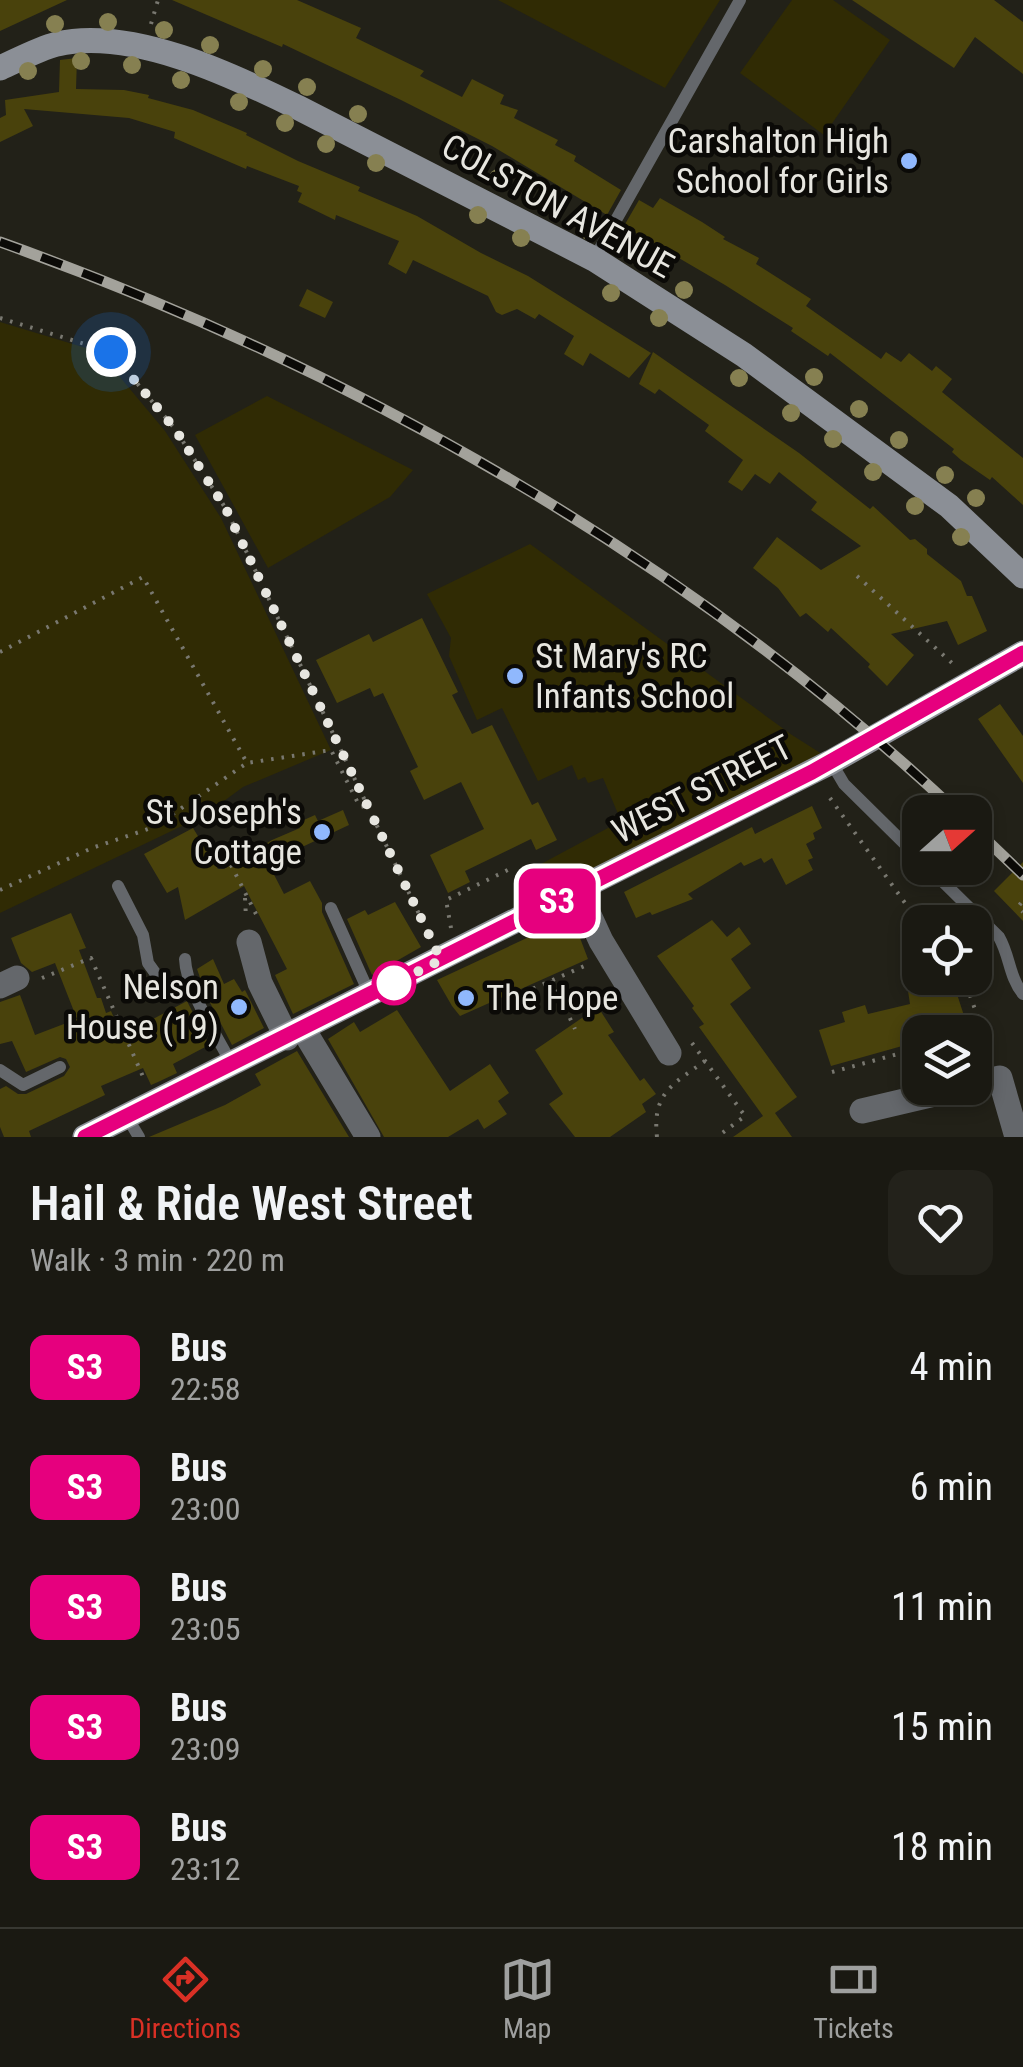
<!DOCTYPE html>
<html lang="en">
<head>
<meta charset="utf-8">
<style>
  body { margin:0; font-family:"Roboto Condensed",sans-serif; background:#23221b; color:#f1f3f6; height:100vh; display:flex; flex-direction:column; font-size:38px; white-space:nowrap }
  * { box-sizing:border-box; margin:0 }
  p { font-size:32px; color:#9fa09f }
  .icon { flex:none; width:55px; height:55px; fill:none; stroke:currentColor; stroke-width:2; stroke-linecap:round; stroke-linejoin:round }
  .map { position:relative; height:1137px; overflow:hidden }
  .sheet { display:flex; flex-direction:column; background:#1a1912; flex:1 }
  .sheet>* { flex:none }
  .badge { padding:0 20px; border-radius:15px; font-size:35px; line-height:65px }
  .needle { width:65px; rotate:69deg }
  .controls { position:absolute; left:902px; top:795px; display:grid; gap:20px }
  .controls a { display:grid; place-items:center; width:90px; height:90px; border-radius:20px; background:#1a1912; box-shadow:0 5px 15px #0003,0 0 0 2px #383832; font-size:50px }
  .you { position:absolute; width:50px; height:50px; margin:-25px; border:8px solid #fff; border-radius:50%; background:#1a73e8; box-shadow:0 0 0 15px #1a73e833 }
  .map>.badge { position:absolute; translate:-50% -50%; box-shadow:0 0 0 5px #fff }
  .round { display:grid; place-items:center; flex:none; width:105px; height:105px; border-radius:20px; background:#23221b }
  .head { display:flex; align-items:center; justify-content:space-between; height:170px; padding:0 30px }
  h1 { font-size:48px; font-weight:600; line-height:75px }
  ul { padding:0; list-style:none }
  li { display:flex; align-items:center; gap:30px; height:120px; padding:0 30px }
  li div { flex:1 }
  li b { display:block; font-size:38px }
  li em { font-style:normal }
  li .badge { min-width:110px; font-weight:700; text-align:center }
  .dock { display:flex; justify-content:space-around; align-items:center; height:140px; border-top:2px solid #383832; background:#1a1912; font-size:28px; color:#9fa09f }
  .dock a { display:grid; justify-items:center; gap:5px }
  .dock .current { color:#d93025 }
  .map>svg:first-child { display:block }
  .green { fill:#302b04 }
  .building { fill:#49420c }
  .lines { fill:none; stroke-linecap:round; stroke-linejoin:round }
  .path { stroke:#797870; stroke-width:4; stroke-dasharray:2.5 8; stroke-linecap:butt }
  .lane { stroke:#64676b; stroke-width:12 }
  .street { stroke:#64676b; stroke-width:25 }
  .secondary { stroke:#8b8f96; stroke-width:25 }
  .rail-casing { stroke:#a3a29b; stroke-width:11 }
  .rail { stroke:#0b0a07; stroke-width:8; stroke-dasharray:22; stroke-linecap:butt }
  .tree { fill:#868051 }
  .line-casing { stroke:#fff; stroke-width:22 }
  .line { stroke:#e6007e; stroke-width:15 }
  .walk { stroke:#e7e6e0; stroke-width:10; stroke-dasharray:0 18 }
  .poi-dot { fill:#90b8fd; stroke:#0b0a07; stroke-width:4 }
  .stop-dot { fill:#fff; stroke:#e6007e; stroke-width:5 }
  .labels { text-anchor:middle; stroke-width:9; stroke-linejoin:round; paint-order:stroke }
  .poi-label { font-size:35px; fill:#e7e6e0; stroke:#0b0a07; text-anchor:end }
  .street-label { font-size:35px; fill:#e7e6e0; stroke:#0b0a07 }
</style>
</head>
<body>
<div class="map">
<svg width="1023" height="1137" viewBox="0 0 1023 1137">
  <rect width="100%" height="100%" fill="#222118"/>
  <path class="green" d="M 498,0 L 720,0 L 665,88 Z
    M 792,0 L 833,0 L 890,40 L 824,135 L 740,73 Z
    M 0,322 L 99,352 L 165,431 L 221,518 L 331,750 L 243,787 L 205,815 L 0,913 Z
    M 267,396 L 413,470 L 390,497 L 268,568 L 195,435 Z
    M 530,544 L 792,735 L 822,754 L 542,903 L 528,871 L 621,821 L 603,778 L 588,783 L 585,777 L 578,780 L 572,765 L 538,781 L 502,708 L 477,720 L 449,656 L 451,638 L 427,594 Z"/>
  <path class="building" d="M 0,0 L 67,0 L 0,31 Z
    M 172,0 L 297,0 L 361,28 L 356,38 L 424,71 L 420,76 L 462,97 L 472,79 L 504,95 L 500,104 L 518,110 L 514,118 L 558,140 L 555,145 L 576,156 L 574,161 L 621,190 L 607,215 L 492,146 L 401,100 L 283,44 L 282,47 Z
    M 852,0 L 994,0 L 1023,22 L 1023,74 L 975,37 L 954,68 Z
    M 77,58 L 76,89 L 124,90 L 149,95 L 148,98 L 193,110 L 247,133 L 246,135 L 298,161 L 360,187 L 358,191 L 417,216 L 481,253 L 528,276 L 651,353 L 629,378 L 590,353 L 583,366 L 564,354 L 574,336 L 539,314 L 535,319 L 517,309 L 502,315 L 496,312 L 488,296 L 413,260 L 406,274 L 388,264 L 399,241 L 336,215 L 335,220 L 298,202 L 302,193 L 297,191 L 299,186 L 247,166 L 246,169 L 174,138 L 175,132 L 129,118 L 24,109 L 33,126 L 0,142 L 0,118 L 6,115 L 5,100 L 59,92 L 60,60 Z
    M 660,198 L 702,222 L 725,237 L 723,239 L 759,258 L 756,264 L 811,299 L 806,306 L 881,359 L 886,352 L 901,362 L 909,353 L 932,371 L 936,366 L 952,379 L 942,392 L 1023,458 L 1023,505 L 992,477 L 990,480 L 961,460 L 952,452 L 954,449 L 830,353 L 828,356 L 791,331 L 793,328 L 725,285 L 624,226 L 639,200 L 653,208 Z
    M 307,289 L 333,302 L 325,318 L 299,306 Z
    M 653,352 L 799,453 L 870,509 L 873,506 L 910,540 L 915,539 L 927,549 L 927,554 L 961,581 L 967,596 L 972,596 L 987,631 L 958,645 L 947,621 L 891,634 L 914,655 L 887,686 L 868,667 L 870,664 L 831,628 L 828,632 L 806,613 L 800,617 L 778,588 L 753,568 L 777,537 L 821,570 L 861,546 L 811,510 L 817,502 L 779,472 L 770,484 L 755,474 L 742,491 L 728,482 L 743,460 L 705,431 L 709,425 L 659,389 L 655,394 L 639,384 Z
    M 422,618 L 458,692 L 452,695 L 472,734 L 492,725 L 532,805 L 538,802 L 557,840 L 536,850 L 531,839 L 465,871 L 470,882 L 448,893 L 430,855 L 484,829 L 461,782 L 424,800 L 410,771 L 418,767 L 383,693 L 374,697 L 370,688 L 337,703 L 316,660 L 369,634 L 373,642 Z
    M 1000,704 L 1023,736 L 1023,783 L 978,719 Z
    M 812,806 L 822,828 L 813,833 L 815,839 L 806,844 L 813,858 L 808,860 L 813,870 L 786,885 L 772,858 L 764,863 L 761,858 L 744,866 L 741,862 L 688,894 L 693,899 L 652,915 L 650,912 L 636,918 L 624,892 L 752,827 L 755,834 Z
    M 343,810 L 349,825 L 268,863 L 284,894 L 310,881 L 322,903 L 322,912 L 354,984 L 293,1014 L 275,975 L 287,969 L 244,886 L 185,920 L 178,887 L 167,893 L 144,854 L 193,828 L 218,869 L 224,869 L 272,840 L 300,828 L 297,823 L 315,815 L 318,821 Z
    M 1023,862 L 1023,921 L 994,891 Z
    M 395,902 L 421,947 L 372,975 L 347,919 L 365,910 L 368,915 Z
    M 71,913 L 86,948 L 79,950 L 97,998 L 101,998 L 106,1013 L 111,1011 L 124,1041 L 156,1025 L 153,1019 L 187,1001 L 209,1045 L 173,1064 L 177,1073 L 158,1082 L 151,1085 L 143,1068 L 101,1086 L 105,1095 L 29,1131 L 31,1137 L 4,1137 L 0,1127 L 0,1089 L 6,1086 L 18,1094 L 26,1094 L 64,1076 L 70,1067 L 66,1059 L 60,1057 L 26,1072 L 12,1041 L 0,1044 L 0,1002 L 20,995 L 35,1035 L 77,1019 L 55,963 L 32,972 L 21,963 L 11,938 Z
    M 572,917 L 588,959 L 460,1016 L 452,1006 L 437,980 Z
    M 712,920 L 727,937 L 739,927 L 751,944 L 731,959 L 751,988 L 730,1004 L 797,1097 L 775,1113 L 792,1137 L 733,1137 L 763,1116 L 699,1027 L 704,1024 L 692,1008 L 694,1006 L 657,956 Z
    M 213,959 L 224,984 L 234,979 L 242,992 L 245,990 L 264,1028 L 232,1045 L 206,995 L 197,969 Z
    M 931,984 L 934,997 L 956,991 L 968,1028 L 950,1032 L 920,1032 L 920,1041 L 831,1066 L 819,1030 L 845,1022 L 842,1012 L 865,1005 L 868,1014 L 910,1004 L 908,991 Z
    M 598,1007 L 614,1032 L 608,1035 L 640,1081 L 644,1078 L 656,1094 L 642,1104 L 646,1112 L 610,1137 L 575,1137 L 549,1104 L 563,1094 L 535,1050 Z
    M 397,1010 L 450,1091 L 490,1064 L 509,1093 L 498,1101 L 507,1114 L 484,1129 L 478,1119 L 448,1137 L 384,1137 L 328,1039 L 354,1022 L 360,1032 Z
    M 297,1051 L 349,1137 L 149,1137 L 225,1105 L 261,1085 L 255,1074 Z"/>
  <g class="lines">
    <path class="path" d="M 151,24 L 158,0
      M 0,318 L 111,352 L 175,429 L 226,509 L 430,937
      M 857,576 L 953,664
      M 0,652 L 143,577 L 247,763 L 331,750 L 360,807 L 369,805
      M 830,798 L 920,924
      M 231,865 L 258,918
      M 0,890 L 92,848 L 154,827 L 247,763
      M 245,898 L 246,918
      M 1021,903 L 1018,907 L 1023,912
      M 451,928 L 446,900 L 514,867
      M 42,978 L 91,958 L 144,1079
      M 958,978 L 969,993 L 992,1055
      M 552,980 L 575,1029
      M 514,997 L 589,964
      M 692,1043 L 745,1116 L 717,1137
      M 832,1072 L 920,1048
      M 657,1137 C 652,1093 673,1084 705,1061"/>
    <path class="lane" d="M 594,259 L 740,0
      M 831,762 L 844,784 L 920,859
      M 929,868 L 999,937 C 1010,956 1009,977 1023,994
      M 118,886 L 143,935 L 148,963 L 163,984 L 195,991
      M 331,908 L 370,995
      M 185,959 C 186,990 218,1037 232,1065
      M 0,1070 L 23,1085 L 60,1067
      M 127,1117 L 139,1137"/>
    <path class="street" d="M 578,891 L 601,941 L 669,1053
      M 249,942 L 260,983 L 287,1038
      M 0,986 L 17,978
      M 303,1029 L 368,1137
      M 975,1084 L 1000,1078 L 1017,1137
      M 862,1111 L 960,1088"/>
    <path class="secondary" d="M 0,68 C 18,60 38,49 57,44 C 132,27 232,75 299,108 L 594,259 L 744,355 L 949,506 L 1023,576
      M 85,1137 L 831,762 L 1023,653"/>
    <g class="rail-casing">
      <path id="rail" d="M 0,242 C 350,367 686,557 957,812
        M 975,829 L 1023,875"/>
    </g>
    <use href="#rail" class="rail"/>
  </g>
  <g class="tree">
    <circle cx="108" cy="22" r="9"/>
    <circle cx="55" cy="24" r="9"/>
    <circle cx="164" cy="30" r="9"/>
    <circle cx="210" cy="45" r="9"/>
    <circle cx="81" cy="61" r="9"/>
    <circle cx="132" cy="65" r="9"/>
    <circle cx="263" cy="69" r="9"/>
    <circle cx="28" cy="71" r="9"/>
    <circle cx="181" cy="80" r="9"/>
    <circle cx="307" cy="87" r="9"/>
    <circle cx="239" cy="102" r="9"/>
    <circle cx="358" cy="114" r="9"/>
    <circle cx="285" cy="123" r="9"/>
    <circle cx="326" cy="144" r="9"/>
    <circle cx="376" cy="163" r="9"/>
    <circle cx="498" cy="178" r="9"/>
    <circle cx="478" cy="215" r="9"/>
    <circle cx="590" cy="232" r="9"/>
    <circle cx="521" cy="238" r="9"/>
    <circle cx="637" cy="256" r="9"/>
    <circle cx="684" cy="290" r="9"/>
    <circle cx="611" cy="293" r="9"/>
    <circle cx="659" cy="318" r="9"/>
    <circle cx="814" cy="377" r="9"/>
    <circle cx="739" cy="378" r="9"/>
    <circle cx="859" cy="409" r="9"/>
    <circle cx="791" cy="413" r="9"/>
    <circle cx="833" cy="439" r="9"/>
    <circle cx="899" cy="440" r="9"/>
    <circle cx="873" cy="472" r="9"/>
    <circle cx="945" cy="475" r="9"/>
    <circle cx="976" cy="498" r="9"/>
    <circle cx="915" cy="506" r="9"/>
    <circle cx="961" cy="537" r="9"/>
  </g>
  <g class="lines">
    <g class="line-casing">
      <path id="line" d="M 85,1137 L 812,772 L 1023,653"/>
    </g>
    <use href="#line" class="line"/>
    <path class="walk" d="M 111,352 L 175,429 L 226,509 L 441,960 L 389,986 L 394,983"/>
  </g>
  <g class="poi-dot">
    <circle cx="909" cy="161" r="10"/>
    <circle cx="515" cy="676" r="10"/>
    <circle cx="322" cy="832" r="10"/>
    <circle cx="466" cy="998" r="10"/>
    <circle cx="239" cy="1007" r="10"/>
  </g>
  <circle class="stop-dot" cx="394" cy="983" r="20"/>
  <g class="labels">
    <g class="poi-label">
      <text x="889" y="153">Carshalton High<tspan x="889" dy="40">School for Girls</tspan></text>
      <text x="535" y="668" text-anchor="start">St Mary's RC<tspan x="535" dy="40">Infants School</tspan></text>
      <text x="302" y="824">St Joseph's<tspan x="302" dy="40">Cottage</tspan></text>
      <text x="219" y="999">Nelson<tspan x="219" dy="40">House (19)</tspan></text>
      <text x="486" y="1010" text-anchor="start">The Hope</text>
    </g>
    <g class="street-label">
      <text transform="translate(558 206) rotate(29)" y="12">COLSTON AVENUE</text>
      <text transform="translate(702 789) rotate(-27)" y="12">WEST STREET</text>
    </g>
  </g>
</svg>
<div class="controls">
<a><svg class="needle" viewBox="-14 -14 28 28"><path d="M0-13l5 13h-10z" fill="#e53935"/><path d="M0 13l5-13h-10z" fill="#9fa09f"/></svg></a>
<a><svg class="icon" aria-label="locate" viewBox="0 0 24 24"><circle cx="12" cy="12" r="6"/><path d="M12 2v4M12 18v4M2 12h4M18 12h4"/></svg></a>
<a><svg class="icon" aria-label="layers" viewBox="0 0 24 24"><path d="M12 4l9 5-9 5-9-5zM3 14l9 5 9-5"/></svg></a>
</div>
<div class="you" style="left:111px;top:352px"></div>
<b class="badge" style="left:557px;top:901px;background:#e6007e;color:#fff">S3</b>
</div>
<section class="sheet">
<div class="head"><div><h1>Hail &amp; Ride West Street</h1><p>Walk · 3 min · 220 m</p></div><a class="round"><svg class="icon" aria-label="heart" viewBox="0 0 24 24"><path d="M12 20l-8-8c-3-5 5-10 8-4 3-6 11-1 8 4z"/></svg></a></div>
<ul>
<li><span class="badge" style="background:#e6007e;color:#fff">S3</span><div><b>Bus</b><p>22:58</p></div><em>4 min</em></li>
<li><span class="badge" style="background:#e6007e;color:#fff">S3</span><div><b>Bus</b><p>23:00</p></div><em>6 min</em></li>
<li><span class="badge" style="background:#e6007e;color:#fff">S3</span><div><b>Bus</b><p>23:05</p></div><em>11 min</em></li>
<li><span class="badge" style="background:#e6007e;color:#fff">S3</span><div><b>Bus</b><p>23:09</p></div><em>15 min</em></li>
<li><span class="badge" style="background:#e6007e;color:#fff">S3</span><div><b>Bus</b><p>23:12</p></div><em>18 min</em></li>
</ul>
</section>
<nav class="dock">
<a class="current"><svg class="icon" aria-label="directions" viewBox="0 0 24 24"><path d="M12 3l9 9-9 9-9-9zM9 14v-3h6M13 9l2 2-2 2"/></svg>Directions</a>
<a><svg class="icon" aria-label="map" viewBox="0 0 24 24"><path d="M3 6l6-2 6 2 6-2v14l-6 2-6-2-6 2zM9 4v14M15 6v14"/></svg>Map</a>
<a><svg class="icon" aria-label="tickets" viewBox="0 0 24 24"><path d="M3 7h18v10H3zM15 7v10"/></svg>Tickets</a>
</nav>
</body>
</html>
